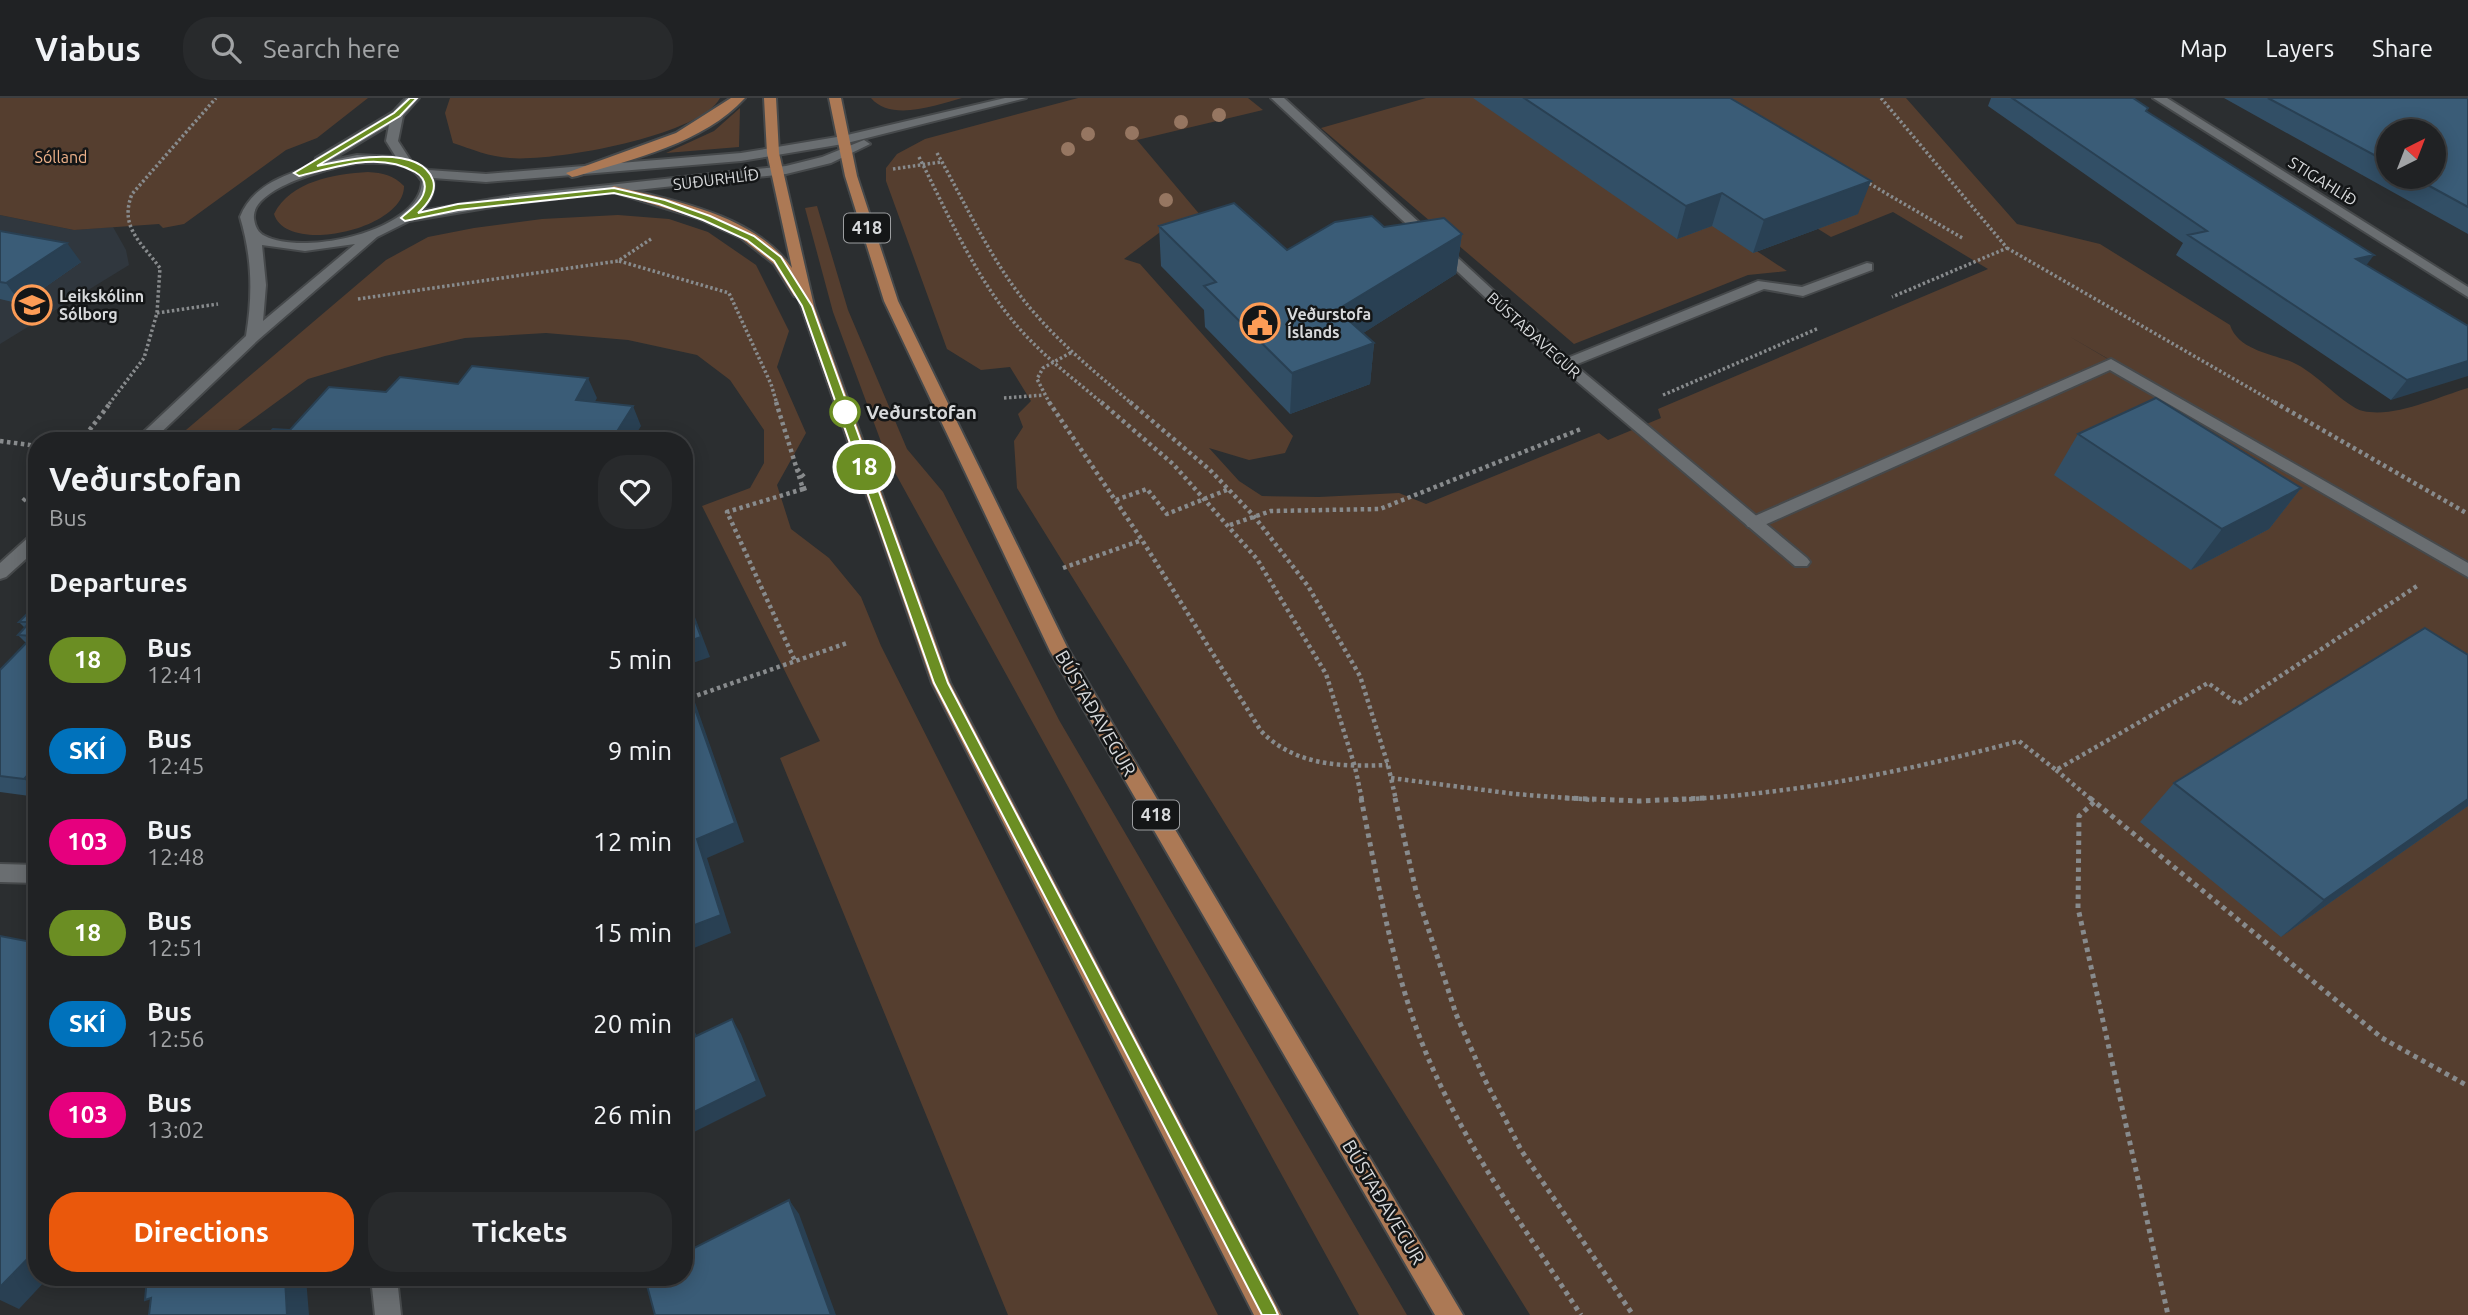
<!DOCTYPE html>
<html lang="en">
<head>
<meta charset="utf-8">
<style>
  body { margin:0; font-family:Ubuntu,sans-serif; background:#282a2c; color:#f1f3f6; height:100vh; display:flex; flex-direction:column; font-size:26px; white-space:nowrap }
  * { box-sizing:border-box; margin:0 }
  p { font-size:23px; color:#a2a4a6 }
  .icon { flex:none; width:38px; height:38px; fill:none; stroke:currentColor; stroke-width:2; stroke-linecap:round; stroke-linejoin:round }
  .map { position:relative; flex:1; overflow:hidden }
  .panel { position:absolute; left:28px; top:334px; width:665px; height:854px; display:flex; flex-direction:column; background:#202224; border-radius:28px; box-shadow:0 4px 18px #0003,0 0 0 2px #3d3f41 }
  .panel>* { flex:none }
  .badge { padding:0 14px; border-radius:23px; font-size:24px; line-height:46px }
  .needle { width:46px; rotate:42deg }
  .buttons { position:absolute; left:2376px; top:21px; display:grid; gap:14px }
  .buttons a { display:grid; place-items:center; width:70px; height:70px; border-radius:50%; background:#202224; box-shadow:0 4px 18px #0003,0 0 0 2px #3d3f41; font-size:35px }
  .map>.badge { position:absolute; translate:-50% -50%; box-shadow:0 0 0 4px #fff }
  h2 { padding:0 21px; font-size:26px; line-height:63px }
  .round { display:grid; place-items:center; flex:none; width:74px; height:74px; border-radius:28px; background:#282a2c }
  .overview { display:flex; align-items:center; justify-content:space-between; height:119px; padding:0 21px }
  h1 { font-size:33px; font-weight:700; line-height:52px }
  .action { display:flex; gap:14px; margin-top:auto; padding:14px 21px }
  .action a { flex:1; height:80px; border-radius:28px; background:#ea580c; color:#fff; font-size:28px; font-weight:700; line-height:80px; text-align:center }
  .action a+a { background:#282a2c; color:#f1f3f6 }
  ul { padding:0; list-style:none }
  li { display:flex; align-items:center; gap:21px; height:91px; padding:0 21px }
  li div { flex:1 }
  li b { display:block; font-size:26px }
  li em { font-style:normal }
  li .badge { min-width:77px; font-weight:700; text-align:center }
  header { display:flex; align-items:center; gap:42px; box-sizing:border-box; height:98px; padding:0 35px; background:#202224; border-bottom:2px solid #3d3f41 }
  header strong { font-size:33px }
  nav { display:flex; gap:38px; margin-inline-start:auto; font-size:24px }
  .search { width:490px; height:63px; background:#282a2c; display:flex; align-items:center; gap:18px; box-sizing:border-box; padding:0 24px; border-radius:28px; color:#a2a4a6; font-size:26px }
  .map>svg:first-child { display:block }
  .built { fill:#30373e }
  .green { fill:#553e2f }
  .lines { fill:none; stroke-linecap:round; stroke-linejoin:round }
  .service-casing { stroke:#46494b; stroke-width:4 }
  .minor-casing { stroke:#46494b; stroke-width:4 }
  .primary-casing { stroke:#46494b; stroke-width:4 }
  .path-far2 { stroke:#888b8d; stroke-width:3.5; stroke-dasharray:2.5 2.5; stroke-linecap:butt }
  .path-far1 { stroke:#888b8d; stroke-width:4.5; stroke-dasharray:3.5 3.5; stroke-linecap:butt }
  .path { stroke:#888b8d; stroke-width:5; stroke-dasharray:4.5 4.5; stroke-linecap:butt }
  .service { fill:#6a6e71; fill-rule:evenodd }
  .minor { fill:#6a6e71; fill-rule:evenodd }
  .primary { fill:#ac7955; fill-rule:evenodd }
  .tree { fill:#967661 }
  .wall { fill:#324f66; fill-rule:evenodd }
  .shaded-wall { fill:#294053 }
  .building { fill:#3a5c77; stroke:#294053; stroke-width:2 }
  .line { fill:#6b8e23; stroke:#fff; stroke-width:2 }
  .stop-dot { fill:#fff; stroke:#6b8e23; stroke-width:3.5 }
  .labels { text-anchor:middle; stroke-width:5; stroke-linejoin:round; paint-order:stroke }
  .far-park-label { font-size:16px; fill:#eeb189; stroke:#141617 }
  .far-street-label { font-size:16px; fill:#d7d9db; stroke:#141617 }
  .far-poi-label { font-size:16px; font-weight:bold; fill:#d7d9db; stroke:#141617; text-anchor:start }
  .shield { fill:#141617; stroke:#9c9ea0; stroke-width:2 }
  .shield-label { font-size:18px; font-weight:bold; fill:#d7d9db }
  .stop-label { font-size:19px; font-weight:bold; fill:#d7d9db; stroke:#141617; text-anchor:start }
  .street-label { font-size:19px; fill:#d7d9db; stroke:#141617 }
</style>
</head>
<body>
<header>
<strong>Viabus</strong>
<div class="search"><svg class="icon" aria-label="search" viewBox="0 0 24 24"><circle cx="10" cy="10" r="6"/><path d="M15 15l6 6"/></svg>Search here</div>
<nav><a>Map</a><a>Layers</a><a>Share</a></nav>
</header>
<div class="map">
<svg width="2468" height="1217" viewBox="0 0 2468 1217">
  <rect width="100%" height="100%" fill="#2b2e30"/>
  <path class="built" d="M 0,117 L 74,132 L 113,129 L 126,152 L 129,167 L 0,246 Z"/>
  <path class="green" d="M 0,0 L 368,0 L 317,40 L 286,52 L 184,126 L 163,130 L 159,126 L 74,132 L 0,117 Z
    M 450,0 L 720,0 C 700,38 552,64 510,60 C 490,59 471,51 453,45 L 445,15 Z
    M 871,0 L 962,0 C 937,7 891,24 871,0 Z
    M 1078,0 L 1248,0 L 1263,12 L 1137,42 L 1201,118 L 1171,126 L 1124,161 L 1140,166 L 1293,338 L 1285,355 L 1249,362 L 1209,350 L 1239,383 L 1262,398 L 1319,399 L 1399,395 L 1426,406 L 1599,335 L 1608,342 L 1661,320 L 1658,311 L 1988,171 L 1893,114 L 1831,139 L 1772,102 L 1671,0 L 1906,0 L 2017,126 L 2100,146 L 2230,227 C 2238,252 2272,256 2292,264 C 2316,274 2345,309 2363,313 C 2396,320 2437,299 2468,290 L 2468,469 L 2067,237 L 2468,473 L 2468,1217 L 1530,1217 L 1017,390 L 1014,343 L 1023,329 L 1018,316 L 1031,303 L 1010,269 L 981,272 L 947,251 L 886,83 L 886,70 L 897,56 L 925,41 Z
    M 1426,0 L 1477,0 L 1714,125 L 1787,173 L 1748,177 L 1574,246 L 1321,30 Z
    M 740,10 L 739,49 L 666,55 L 714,33 Z
    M 368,74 C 383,75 393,77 404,88 C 405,131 287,158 274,116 C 291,83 334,76 368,74 Z
    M 817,108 L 848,212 L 907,351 L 943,394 L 1059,622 L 1407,1217 L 1359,1217 L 887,360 L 833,214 L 805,110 Z
    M 618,117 L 669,121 L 708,134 L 756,167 L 789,233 L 777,269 L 806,335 L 777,387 L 791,431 L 829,460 L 861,499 L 881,548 L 1218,1217 L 1008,1217 L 780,660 L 820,643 L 702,408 L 750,390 L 764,365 L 764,332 L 730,282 L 697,257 L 628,242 L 546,235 L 465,240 L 385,258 L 308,281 L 223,343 L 173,343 L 386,162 L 428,139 L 474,130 L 542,121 Z"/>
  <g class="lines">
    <g class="service-casing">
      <path id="service" d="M 1867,165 L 1872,166 L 1872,172 L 1803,198 L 1764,191 L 1570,269 L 1560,269 L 1557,266 L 1560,263 L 1758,183 L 1802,189 Z
        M 2111,261 L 2468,465 L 2468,479 L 2110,272 L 1760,429 L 1748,429 L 1745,425 L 1748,421 Z"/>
    </g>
    <g class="minor-casing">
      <path id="minor" d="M 406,0 L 419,0 L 403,18 L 398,43 L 411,63 L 428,72 L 486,76 L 741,55 L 843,38 L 1005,0 L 1026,0 L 843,46 L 741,63 L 486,84 L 433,80 C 436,93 430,103 421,113 L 516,97 L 786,68 L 822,59 L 864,42 L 870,46 L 831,65 L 786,76 L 516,105 L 409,123 L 377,139 L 258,242 L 152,343 L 134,343 L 246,238 C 253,196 252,159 240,119 C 253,86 287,76 319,66 L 315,63 L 316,60 L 393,14 ZM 389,27 L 386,43 L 396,59 L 357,57 L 329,63 ZM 357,65 C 377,65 411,61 422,83 C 421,134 302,158 265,138 C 258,135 255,128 254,121 C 250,89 334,69 357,65 ZM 355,146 L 263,223 L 266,187 L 262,147 L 305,153 Z
        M 1271,0 L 1284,0 L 1570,263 L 1807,460 L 1810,464 L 1807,468 L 1795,468 L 1560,269 Z
        M 2153,0 L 2167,0 L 2468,189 L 2468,199 Z
        M 37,435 L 37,451 L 6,479 L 0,481 L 0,465 L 31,437 Z
        M 0,766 L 37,767 L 37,785 L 0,784 Z
        M 371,1180 L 397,1180 L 401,1217 L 375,1217 Z"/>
    </g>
    <g class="primary-casing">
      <path id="primary" d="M 731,0 L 745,0 C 704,45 633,61 577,78 L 572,79 L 566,75 L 676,35 Z
        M 764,0 L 776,0 L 779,55 L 814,208 L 950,585 L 1281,1217 L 1254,1217 L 932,585 L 798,199 L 794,198 L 774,166 L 741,140 L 697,120 L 607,92 L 614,88 C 674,103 753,116 792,170 L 767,55 Z
        M 829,0 L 841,0 L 857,78 L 898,203 L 1068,551 L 1463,1217 L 1435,1217 L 1050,553 L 884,203 L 845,78 Z"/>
    </g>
    <path class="path-far2" d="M 1881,0 L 2007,150 L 1892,199
      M 937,55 C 968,110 995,172 1038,219 C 1066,251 1100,278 1132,306
      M 919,59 C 951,122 980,191 1030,242 C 1052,265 1079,285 1103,306
      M 893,71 L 941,64
      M 1865,83 L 1964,141
      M 2007,150 L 2277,306
      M 619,163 L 729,195 L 771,286 L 777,306
      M 358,201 L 618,163 L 651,141
      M 157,215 L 218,206
      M 1663,297 L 1819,230
      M 1004,300 L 1044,297
      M 109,306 L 144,260 L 157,215 L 160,170 C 141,144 119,129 132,96 L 216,0
      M 1050,306 L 1037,281 L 1043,270 L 1072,254"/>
    <path class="path-far1" d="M 776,304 L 803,391 L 727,414 L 795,563
      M 1049,304 L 1142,442 L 1261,633 C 1295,668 1342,669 1388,667
      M 1101,304 L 1173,366 L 1257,461 L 1326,576 L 1355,669 L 1362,702
      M 1130,304 L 1210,372 L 1253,417 L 1308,488 L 1360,578 L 1388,667 L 1396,702
      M 2274,304 L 2468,416
      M 0,343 L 37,348
      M 81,343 L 111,304
      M 797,371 L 806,381
      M 803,391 L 809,389
      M 1116,402 L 1147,391 L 1167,416 L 1229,391
      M 23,403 L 37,389
      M 1230,427 L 1271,413 L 1380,411 L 1581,331
      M 1063,470 L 1142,442
      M 684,602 L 847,545
      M 2056,672 L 2092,702
      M 1391,680 L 1515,696 L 1594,702
      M 1675,702 C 1794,696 1904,674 2019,643 L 2056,672 L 2208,585 L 2238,606 L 2417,488"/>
    <path class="path" d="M 1361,700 C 1377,779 1390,857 1417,932 C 1455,1035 1522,1126 1581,1217
      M 1395,700 L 1416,793 L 1456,916 L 1485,982 L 1521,1052 L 1633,1217
      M 1565,700 L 1640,703 L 1706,700
      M 2090,700 L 2382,940 L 2468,988
      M 2094,704 L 2079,718 L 2078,810 L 2168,1217"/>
    <use href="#service" class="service"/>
    <use href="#minor" class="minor"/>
    <use href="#primary" class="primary"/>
  </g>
  <g class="tree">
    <circle cx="1219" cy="17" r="7"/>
    <circle cx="1181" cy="24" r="7"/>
    <circle cx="1132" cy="35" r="7"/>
    <circle cx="1088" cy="36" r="7"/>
    <circle cx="1068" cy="51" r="7"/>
    <circle cx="1166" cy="102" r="7"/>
  </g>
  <path class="wall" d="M 1473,0 L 1730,0 L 1858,116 L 1753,155 L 1712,128 L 1677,141 Z
    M 1991,0 L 2133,0 L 2146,13 L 2366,167 L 2468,228 L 2391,302 L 2176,157 L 2183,145 L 1988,8 Z
    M 2224,0 L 2468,0 L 2468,136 ZM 2389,33 L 2434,79 L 2389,79 Z
    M 1159,128 L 1287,152 L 1384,129 L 1462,136 L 1456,176 L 1363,235 L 1374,245 L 1370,286 L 1290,316 L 1205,229 L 1204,212 L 1161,168 Z
    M 0,133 L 81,164 L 21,206 L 0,201 Z
    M 2078,336 L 2301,390 L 2269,431 L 2191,472 L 2054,377 Z
    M 37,506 L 37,699 L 0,694 L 0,572 L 26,545 L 18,537 L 25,530 L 19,524 Z
    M 2468,557 L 2468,708 L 2281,839 L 2140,724 L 2174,685 Z"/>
  <path class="shaded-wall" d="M 1871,83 L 1858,116 L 1753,155 L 1764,122 Z
    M 1722,95 L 1712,128 L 1677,141 L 1686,108 Z
    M 1462,136 L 1456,176 L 1335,253 L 1337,212 Z
    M 67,145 L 81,164 L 21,206 L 6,185 Z
    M 2374,157 L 2359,177 L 2356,161 Z
    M 1374,245 L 1370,286 L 1290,316 L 1292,275 Z
    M 2468,263 L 2468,278 L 2391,302 L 2407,282 Z
    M 588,280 L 597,300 L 585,322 L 576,302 Z
    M 633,308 L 641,328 L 632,343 L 611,343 Z
    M 2301,390 L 2269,431 L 2191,472 L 2222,431 Z
    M 684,490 L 710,559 L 684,568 Z
    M 684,573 L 744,744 L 707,760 L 731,835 L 684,854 L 684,831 L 697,741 Z
    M 37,667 L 37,692 L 24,681 Z
    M 2468,701 L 2468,708 L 2281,839 L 2324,802 Z
    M 686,920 L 696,936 L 703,955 L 692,940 Z
    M 732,921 L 741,936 L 766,998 L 684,1039 L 684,1019 Z
    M 789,1102 L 799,1116 L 836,1217 L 831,1217 Z
    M 37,1151 L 37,1180 L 48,1180 L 19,1211 L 0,1202 L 0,1189 Z
    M 285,1180 L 306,1180 L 309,1217 L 287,1217 Z"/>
  <path class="building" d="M 1524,0 L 1730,0 L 1871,83 L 1764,122 L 1722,95 L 1686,108 Z
    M 2012,0 L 2133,0 L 2148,10 L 2146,13 L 2374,157 L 2356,161 L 2468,228 L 2468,263 L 2407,282 L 2188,137 L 2207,133 Z
    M 2268,0 L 2468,0 L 2468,109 L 2413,79 L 2434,79 L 2434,33 L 2389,33 L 2389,65 Z
    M 1234,105 L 1287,152 L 1335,124 L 1372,118 L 1384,129 L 1444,120 L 1462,136 L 1337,212 L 1374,245 L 1292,275 L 1204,188 L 1216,184 L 1159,128 Z
    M 0,133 L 67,145 L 6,185 L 0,184 Z
    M 472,268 L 588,280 L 576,302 L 633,308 L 611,343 L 260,343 L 273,331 L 290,332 L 329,289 L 386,294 L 400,279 L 458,286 Z
    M 2156,300 L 2301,390 L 2222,431 L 2078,336 Z
    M 684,494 L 701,539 L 684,545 Z
    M 37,506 L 37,667 L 24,681 L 0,678 L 0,572 L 33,538 L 18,537 L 30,524 L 19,524 Z
    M 2425,530 L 2468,557 L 2468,701 L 2324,802 L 2174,685 Z
    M 684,580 L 735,725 L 697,741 L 721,817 L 684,831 Z
    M 35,836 L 37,836 L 37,1151 L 0,1189 L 0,838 L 26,843 Z
    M 686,920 L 692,940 L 732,921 L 757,983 L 684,1019 L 684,921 Z
    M 789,1102 L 831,1217 L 655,1217 L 645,1180 L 684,1180 L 684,1155 Z
    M 147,1180 L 285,1180 L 287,1217 L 149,1217 L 151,1200 L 145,1202 Z"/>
  <path class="line" d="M 410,0 L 417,0 L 400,18 L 317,68 C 345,62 419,45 433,82 C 437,94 427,107 418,115 L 458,106 L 614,90 L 665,102 L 710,118 L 754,138 L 781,159 L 812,208 L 948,585 L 1275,1210 L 1278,1217 L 1262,1217 L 934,585 L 802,208 L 774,163 L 747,142 L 703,122 L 659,106 L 614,95 L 458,112 L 405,123 L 401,120 C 408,113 419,107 423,97 C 427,87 424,79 415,74 C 379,53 336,69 299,78 L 294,75 L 394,15 Z"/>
  <defs>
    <g id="school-ring" transform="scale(2.0125)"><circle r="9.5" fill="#141617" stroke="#fd9c56" stroke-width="1.5"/><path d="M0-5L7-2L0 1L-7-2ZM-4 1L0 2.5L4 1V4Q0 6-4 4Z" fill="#fd9c56"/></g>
    <g id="civic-ring" transform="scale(2.0125)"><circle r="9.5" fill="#141617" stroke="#fd9c56" stroke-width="1.5"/><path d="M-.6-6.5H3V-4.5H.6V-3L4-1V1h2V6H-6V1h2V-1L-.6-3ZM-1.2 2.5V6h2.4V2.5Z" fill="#fd9c56"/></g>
  </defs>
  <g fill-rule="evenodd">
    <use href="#school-ring" x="32" y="207"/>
    <use href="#civic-ring" x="1260" y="225"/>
  </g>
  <circle class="stop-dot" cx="845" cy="314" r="14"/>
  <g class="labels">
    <g class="far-park-label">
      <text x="61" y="65">Sólland</text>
    </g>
    <g class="far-street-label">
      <text transform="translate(716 81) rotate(-7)" y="6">SUÐURHLÍÐ</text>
      <text transform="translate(2323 83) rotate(32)" y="6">STIGAHLÍÐ</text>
      <text transform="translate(1534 237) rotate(42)" y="6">BÚSTAÐAVEGUR</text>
    </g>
    <g class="far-poi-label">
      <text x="59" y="204">Leikskólinn<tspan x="59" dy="18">Sólborg</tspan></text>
      <text x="1287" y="222">Veðurstofa<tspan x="1287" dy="18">Íslands</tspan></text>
    </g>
    <g class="shield">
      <rect x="844" y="115.5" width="46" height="29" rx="5"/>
      <rect x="1133" y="702.5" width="46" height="29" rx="5"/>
    </g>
    <g class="shield-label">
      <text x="867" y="136">418</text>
      <text x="1156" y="723">418</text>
    </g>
    <g class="stop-label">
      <text x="866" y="321">Veðurstofan</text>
    </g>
    <g class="street-label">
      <text transform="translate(1096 615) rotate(60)" y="7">BÚSTAÐAVEGUR</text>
      <text transform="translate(1384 1104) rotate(59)" y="7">BÚSTAÐAVEGUR</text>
    </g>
  </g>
</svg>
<div class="buttons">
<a><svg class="needle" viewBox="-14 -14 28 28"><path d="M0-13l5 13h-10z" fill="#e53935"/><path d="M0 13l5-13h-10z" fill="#a2a4a6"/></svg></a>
</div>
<b class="badge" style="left:864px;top:369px;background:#6b8e23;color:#fff">18</b>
<section class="panel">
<div class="overview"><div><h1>Veðurstofan</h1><p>Bus</p></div><a class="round"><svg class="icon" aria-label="heart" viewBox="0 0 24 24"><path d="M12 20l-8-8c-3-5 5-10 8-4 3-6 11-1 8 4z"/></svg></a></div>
<h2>Departures</h2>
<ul>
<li><span class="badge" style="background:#6b8e23;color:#fff">18</span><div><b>Bus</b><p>12:41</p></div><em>5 min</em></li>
<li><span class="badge" style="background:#0072bc;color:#fff">SKÍ</span><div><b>Bus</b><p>12:45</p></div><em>9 min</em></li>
<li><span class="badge" style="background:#e6007e;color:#fff">103</span><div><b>Bus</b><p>12:48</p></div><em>12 min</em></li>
<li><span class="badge" style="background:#6b8e23;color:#fff">18</span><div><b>Bus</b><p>12:51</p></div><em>15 min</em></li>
<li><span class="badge" style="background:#0072bc;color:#fff">SKÍ</span><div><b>Bus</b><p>12:56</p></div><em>20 min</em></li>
<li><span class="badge" style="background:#e6007e;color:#fff">103</span><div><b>Bus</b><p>13:02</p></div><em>26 min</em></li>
</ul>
<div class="action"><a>Directions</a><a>Tickets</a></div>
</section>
</div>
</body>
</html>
